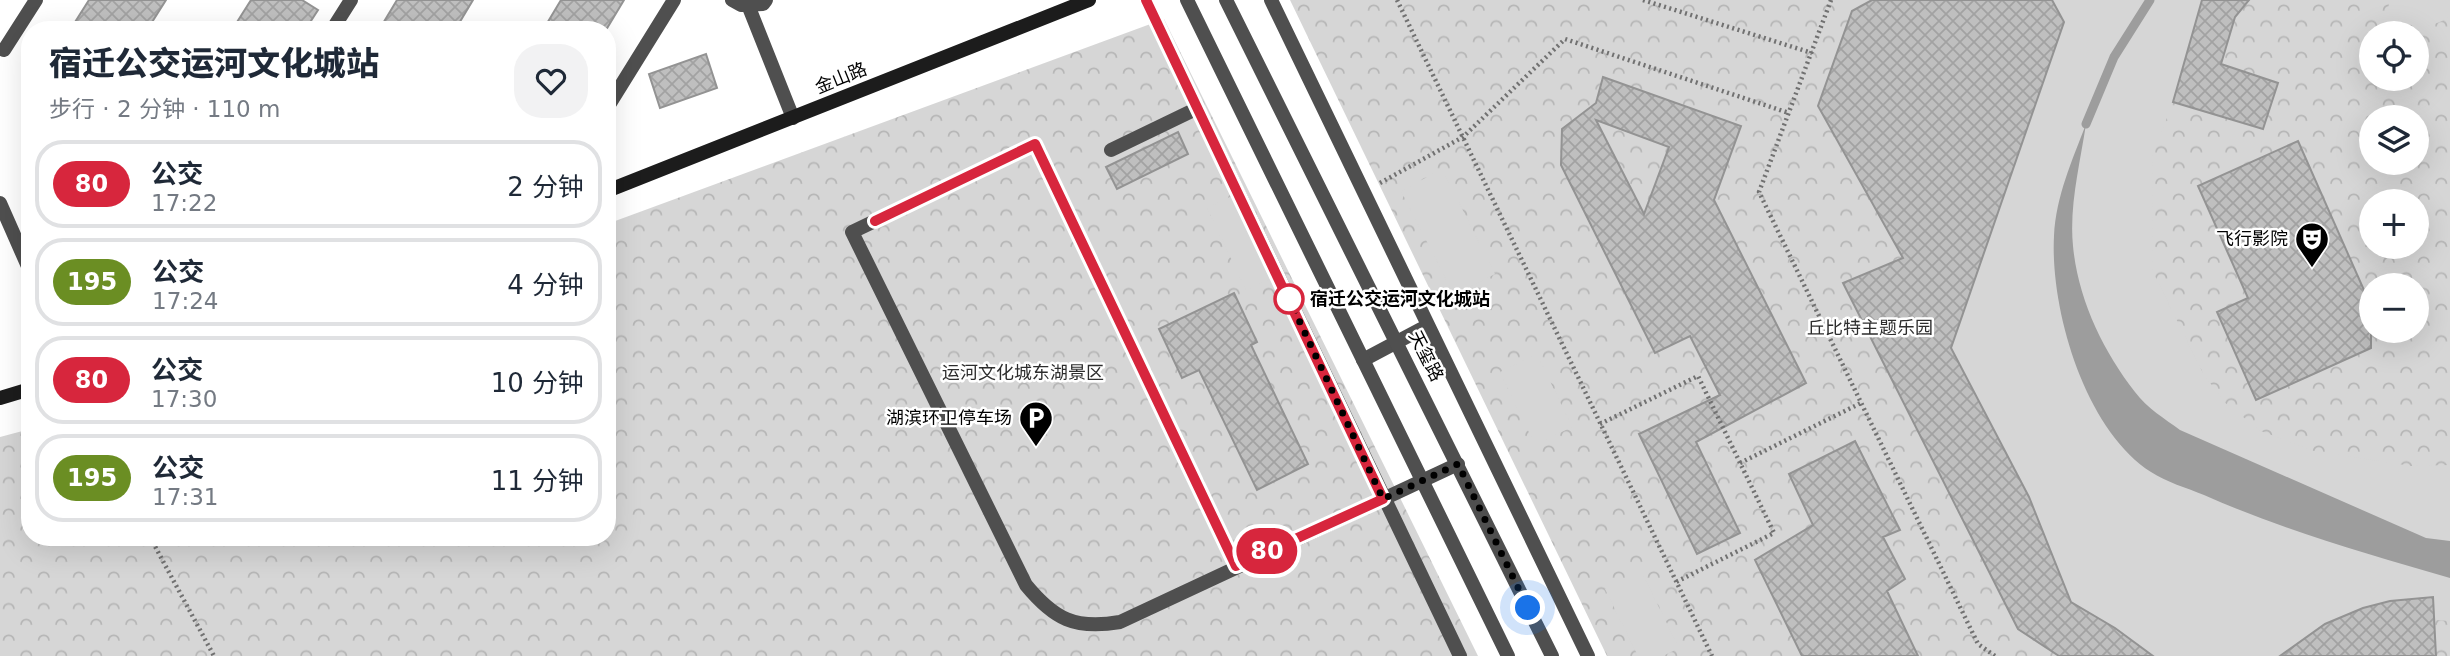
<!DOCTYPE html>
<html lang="zh">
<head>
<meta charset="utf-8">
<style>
  body { margin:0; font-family:"DejaVu Sans","Noto Sans SC",sans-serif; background:#f2f2f3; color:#1f2937; height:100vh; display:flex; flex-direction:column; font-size:26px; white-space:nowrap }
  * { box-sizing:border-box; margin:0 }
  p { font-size:23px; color:#747a83 }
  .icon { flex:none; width:38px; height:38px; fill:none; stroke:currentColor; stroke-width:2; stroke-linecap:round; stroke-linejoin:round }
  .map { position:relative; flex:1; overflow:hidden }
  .panel { position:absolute; left:21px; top:21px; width:595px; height:525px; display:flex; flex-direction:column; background:#fff; border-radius:28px; box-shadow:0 7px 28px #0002 }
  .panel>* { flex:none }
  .badge { padding:0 14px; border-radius:23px; font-size:24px; line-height:46px }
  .fabs { position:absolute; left:2359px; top:21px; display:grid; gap:14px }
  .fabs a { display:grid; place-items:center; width:70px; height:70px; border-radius:50%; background:#fff; box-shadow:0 7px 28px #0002; font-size:35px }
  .you { position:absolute; width:35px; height:35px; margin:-18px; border:5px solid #fff; border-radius:50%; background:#1a73e8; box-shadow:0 0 0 10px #1a73e833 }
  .map>.badge { position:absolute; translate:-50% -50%; box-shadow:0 0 0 4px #fff }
  .round { display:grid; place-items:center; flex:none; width:74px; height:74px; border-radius:28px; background:#f2f2f3 }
  .summary { display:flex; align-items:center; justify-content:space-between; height:119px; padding:0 28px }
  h1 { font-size:33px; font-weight:800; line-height:52px }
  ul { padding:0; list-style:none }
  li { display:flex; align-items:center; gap:21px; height:88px; margin:0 14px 10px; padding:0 14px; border:4px solid #e0e1e3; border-radius:28px }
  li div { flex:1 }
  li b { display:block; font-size:26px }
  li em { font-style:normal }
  li .badge { min-width:77px; font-weight:700; text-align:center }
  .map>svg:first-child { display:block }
  .park { fill:url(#park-crowns); fill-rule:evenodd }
  .garden { fill:#d6d6d6 }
  .water { fill:#9d9d9d }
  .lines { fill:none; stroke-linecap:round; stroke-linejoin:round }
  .stream { stroke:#9d9d9d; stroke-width:9 }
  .building { fill:url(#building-cross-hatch); stroke:#939393; stroke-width:2; fill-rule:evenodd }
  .path { stroke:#717171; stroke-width:4.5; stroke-dasharray:2 3.5; stroke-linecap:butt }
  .lane { stroke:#4f4f4f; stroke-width:14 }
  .street { stroke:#4f4f4f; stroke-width:14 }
  .secondary { stroke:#1c1c1c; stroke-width:14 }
  .line-casing { stroke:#fff; stroke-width:16 }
  .line { stroke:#d7263d; stroke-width:10 }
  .walk { stroke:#000; stroke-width:7; stroke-dasharray:0 12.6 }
  .stop-dot { fill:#fff; stroke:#d7263d; stroke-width:3.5 }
  .labels { text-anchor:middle; stroke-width:5; stroke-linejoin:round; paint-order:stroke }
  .street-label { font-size:18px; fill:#000; stroke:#fff }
  .poi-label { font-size:18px; fill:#000; stroke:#fff; text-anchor:end }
  .stop-label { font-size:18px; font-weight:bold; fill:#000; stroke:#fff; text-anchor:start }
  .park-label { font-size:18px; fill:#2d2d2d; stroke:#fff }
</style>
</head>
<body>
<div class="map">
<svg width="2450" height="656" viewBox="0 0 2450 656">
  <defs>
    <pattern id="park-crowns" width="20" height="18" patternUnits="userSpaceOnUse" patternTransform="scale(1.75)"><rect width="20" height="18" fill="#d6d6d6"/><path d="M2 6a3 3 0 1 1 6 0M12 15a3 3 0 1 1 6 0" fill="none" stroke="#b6b6b6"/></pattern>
    <pattern id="building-cross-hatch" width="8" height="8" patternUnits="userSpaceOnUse" patternTransform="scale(1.75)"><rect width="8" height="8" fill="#bfbfbf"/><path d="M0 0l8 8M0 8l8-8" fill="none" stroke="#a2a2a2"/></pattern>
  </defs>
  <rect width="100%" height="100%" fill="#fff"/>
  <path class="park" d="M 1290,0 L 2450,0 L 2450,656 L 1607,656 ZM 2371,33 L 2417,33 L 2417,79 L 2371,79 ZM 2371,117 L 2417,117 L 2417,163 L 2371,163 ZM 2371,201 L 2417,201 L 2417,247 L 2371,247 ZM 2371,285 L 2417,285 L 2417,331 L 2371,331 Z
    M 1164,19 L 1478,656 L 0,656 L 0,437 L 30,429 L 30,537 L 607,537 L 607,224 Z"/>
  <path class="garden" d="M 2052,0 L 2202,0 L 2173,102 L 2152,157 L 2153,272 L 2203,373 L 2224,402 L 2261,431 L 2314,451 L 2411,466 L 2450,465 L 2450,621 L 2435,620 L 2433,597 L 2390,601 L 2363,608 L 2325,624 L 2283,656 L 2153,656 L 2115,628 L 2071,602 L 2029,497 L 1951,348 L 2064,22 Z
    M 2390,0 L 2450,0 L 2450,16 C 2429,31 2406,29 2387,12 Z
    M 1442,169 L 1495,274 L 1454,295 L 1401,191 Z
    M 1232,196 L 1270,279 L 1246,290 L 1207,208 Z
    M 1537,354 L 1572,427 L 1535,445 L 1500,372 Z
    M 1641,571 L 1679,648 L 1663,656 L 1638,656 L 1605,589 Z"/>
  <path class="water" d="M 2086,124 C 2080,164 2069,206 2073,246 C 2078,299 2103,351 2135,392 C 2147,408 2165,419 2180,430 L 2426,538 L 2450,541 L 2450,578 C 2367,554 2283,530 2204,495 C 2187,488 2166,482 2151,472 C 2085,430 2050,310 2054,236 C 2056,196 2072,161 2086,124 Z"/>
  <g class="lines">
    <path class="stream" d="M 2086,124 L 2114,57 L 2150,0"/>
  </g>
  <path class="building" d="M 89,0 L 166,0 L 147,30 L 70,30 Z
    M 251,0 L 302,0 L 318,10 L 305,30 L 232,30 Z
    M 397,0 L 473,0 L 455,30 L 379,30 Z
    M 561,0 L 624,0 L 606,30 L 543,30 Z
    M 1872,0 L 2052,0 L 2064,22 L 1951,348 L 2029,497 L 2071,602 L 2115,628 L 2153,656 L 2059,656 L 2018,629 L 1843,283 L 1903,258 L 1818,106 L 1852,11 Z
    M 2202,0 L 2249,0 L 2235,17 L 2221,64 L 2278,83 L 2263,129 L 2173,102 Z
    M 706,54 L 717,88 L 660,108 L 649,74 Z
    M 1603,77 L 1741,126 L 1714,200 L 1806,383 L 1696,442 L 1740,533 L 1697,554 L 1639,434 L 1720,395 L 1690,336 L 1655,353 L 1561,165 L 1562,129 L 1596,103 ZM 1596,120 L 1669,147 L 1644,214 Z
    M 1178,132 L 1188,154 L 1117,189 L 1106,167 Z
    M 2298,141 L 2371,306 L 2371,348 L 2256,400 L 2217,312 L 2248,298 L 2198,186 Z
    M 1234,293 L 1257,342 L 1251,345 L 1308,464 L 1257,490 L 1199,370 L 1182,378 L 1159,329 Z
    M 1855,441 L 1900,530 L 1883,537 L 1905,579 L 1887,591 L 1918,656 L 1802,656 L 1755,560 L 1813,525 L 1789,474 Z
    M 2433,597 L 2436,656 L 2280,656 L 2325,624 L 2363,608 L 2390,601 Z"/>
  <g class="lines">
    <path class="path" d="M 1397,0 L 1712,656
      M 1643,0 L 1812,53
      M 1831,0 L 1759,192 L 1978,644 L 1995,656
      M 1380,183 L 1463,137 L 1565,39 L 1789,113
      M 1600,424 L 1698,376 L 1774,533 L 1676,582
      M 1740,463 L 1861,403
      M 150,537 L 214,656"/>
    <path class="lane" d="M 732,0 L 741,5 L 763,4 L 766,0
      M 1146,0 L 1460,656
      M 1271,0 L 1588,656
      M 748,5 L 793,118
      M 332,30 L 351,0
      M 4,50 L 36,0
      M 607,108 L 674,0
      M 1111,150 L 1198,108
      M 1363,360 L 1427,326
      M 1236,566 L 1035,144 L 852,232 L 1026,585 C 1054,619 1075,630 1120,622 L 1458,464"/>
    <path class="street" d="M 1187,0 L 1508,656
      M 1226,0 L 1552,656
      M 0,203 L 30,271"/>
    <path class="secondary" d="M 607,191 L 1089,0
      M 0,398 L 30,389"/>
  </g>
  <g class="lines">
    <g class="line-casing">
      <path id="line" d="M 875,221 L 1035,144 L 1236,566 L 1383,499 L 1146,0"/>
    </g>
    <use href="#line" class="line"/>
    <path class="walk" d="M 1289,299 L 1383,499 L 1458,464 L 1528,608"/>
  </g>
  <defs>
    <g id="theatre-pin" transform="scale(1.75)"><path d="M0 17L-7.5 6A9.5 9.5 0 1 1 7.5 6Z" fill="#000" stroke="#fff"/><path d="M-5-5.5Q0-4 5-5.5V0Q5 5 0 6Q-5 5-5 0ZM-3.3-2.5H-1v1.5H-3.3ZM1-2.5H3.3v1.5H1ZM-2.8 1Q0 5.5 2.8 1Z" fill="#fff"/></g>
    <g id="parking-pin" transform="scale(1.75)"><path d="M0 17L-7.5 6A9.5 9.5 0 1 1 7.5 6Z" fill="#000" stroke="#fff"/><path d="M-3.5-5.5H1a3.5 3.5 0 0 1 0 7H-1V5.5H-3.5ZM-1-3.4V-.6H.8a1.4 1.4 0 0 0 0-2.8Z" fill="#fff"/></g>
  </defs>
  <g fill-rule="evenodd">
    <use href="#theatre-pin" x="2312" y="239"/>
    <use href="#parking-pin" x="1036" y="418"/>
  </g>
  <circle class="stop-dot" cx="1289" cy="299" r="14"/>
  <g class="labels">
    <g class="street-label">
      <text transform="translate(841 78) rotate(-22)" y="6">金山路</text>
      <text transform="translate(1426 356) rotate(63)" y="6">天玺路</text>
    </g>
    <g class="poi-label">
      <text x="2288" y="245">飞行影院</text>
      <text x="1012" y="424">湖滨环卫停车场</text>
    </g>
    <g class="stop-label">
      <text x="1310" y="305">宿迁公交运河文化城站</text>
    </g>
    <g class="park-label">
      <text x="1870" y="334">丘比特主题乐园</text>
      <text x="1023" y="379">运河文化城东湖景区</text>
    </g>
  </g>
</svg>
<div class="fabs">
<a><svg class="icon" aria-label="locate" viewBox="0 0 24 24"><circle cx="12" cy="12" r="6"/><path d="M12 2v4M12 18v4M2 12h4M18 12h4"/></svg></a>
<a><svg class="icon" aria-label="layers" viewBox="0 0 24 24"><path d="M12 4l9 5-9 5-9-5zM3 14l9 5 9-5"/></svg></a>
<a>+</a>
<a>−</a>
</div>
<div class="you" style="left:1528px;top:608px"></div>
<b class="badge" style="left:1267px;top:551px;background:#d7263d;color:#fff">80</b>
<section class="panel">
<div class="summary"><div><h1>宿迁公交运河文化城站</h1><p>步行 · 2 分钟 · 110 m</p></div><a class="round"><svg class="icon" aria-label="heart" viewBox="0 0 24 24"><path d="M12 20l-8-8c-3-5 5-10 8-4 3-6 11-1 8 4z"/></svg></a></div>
<ul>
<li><span class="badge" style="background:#d7263d;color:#fff">80</span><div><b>公交</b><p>17:22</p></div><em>2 分钟</em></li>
<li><span class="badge" style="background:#6b8e23;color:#fff">195</span><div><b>公交</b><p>17:24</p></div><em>4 分钟</em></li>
<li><span class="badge" style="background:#d7263d;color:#fff">80</span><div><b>公交</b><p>17:30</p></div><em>10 分钟</em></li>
<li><span class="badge" style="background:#6b8e23;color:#fff">195</span><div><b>公交</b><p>17:31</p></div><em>11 分钟</em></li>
</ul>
</section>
</div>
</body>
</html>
